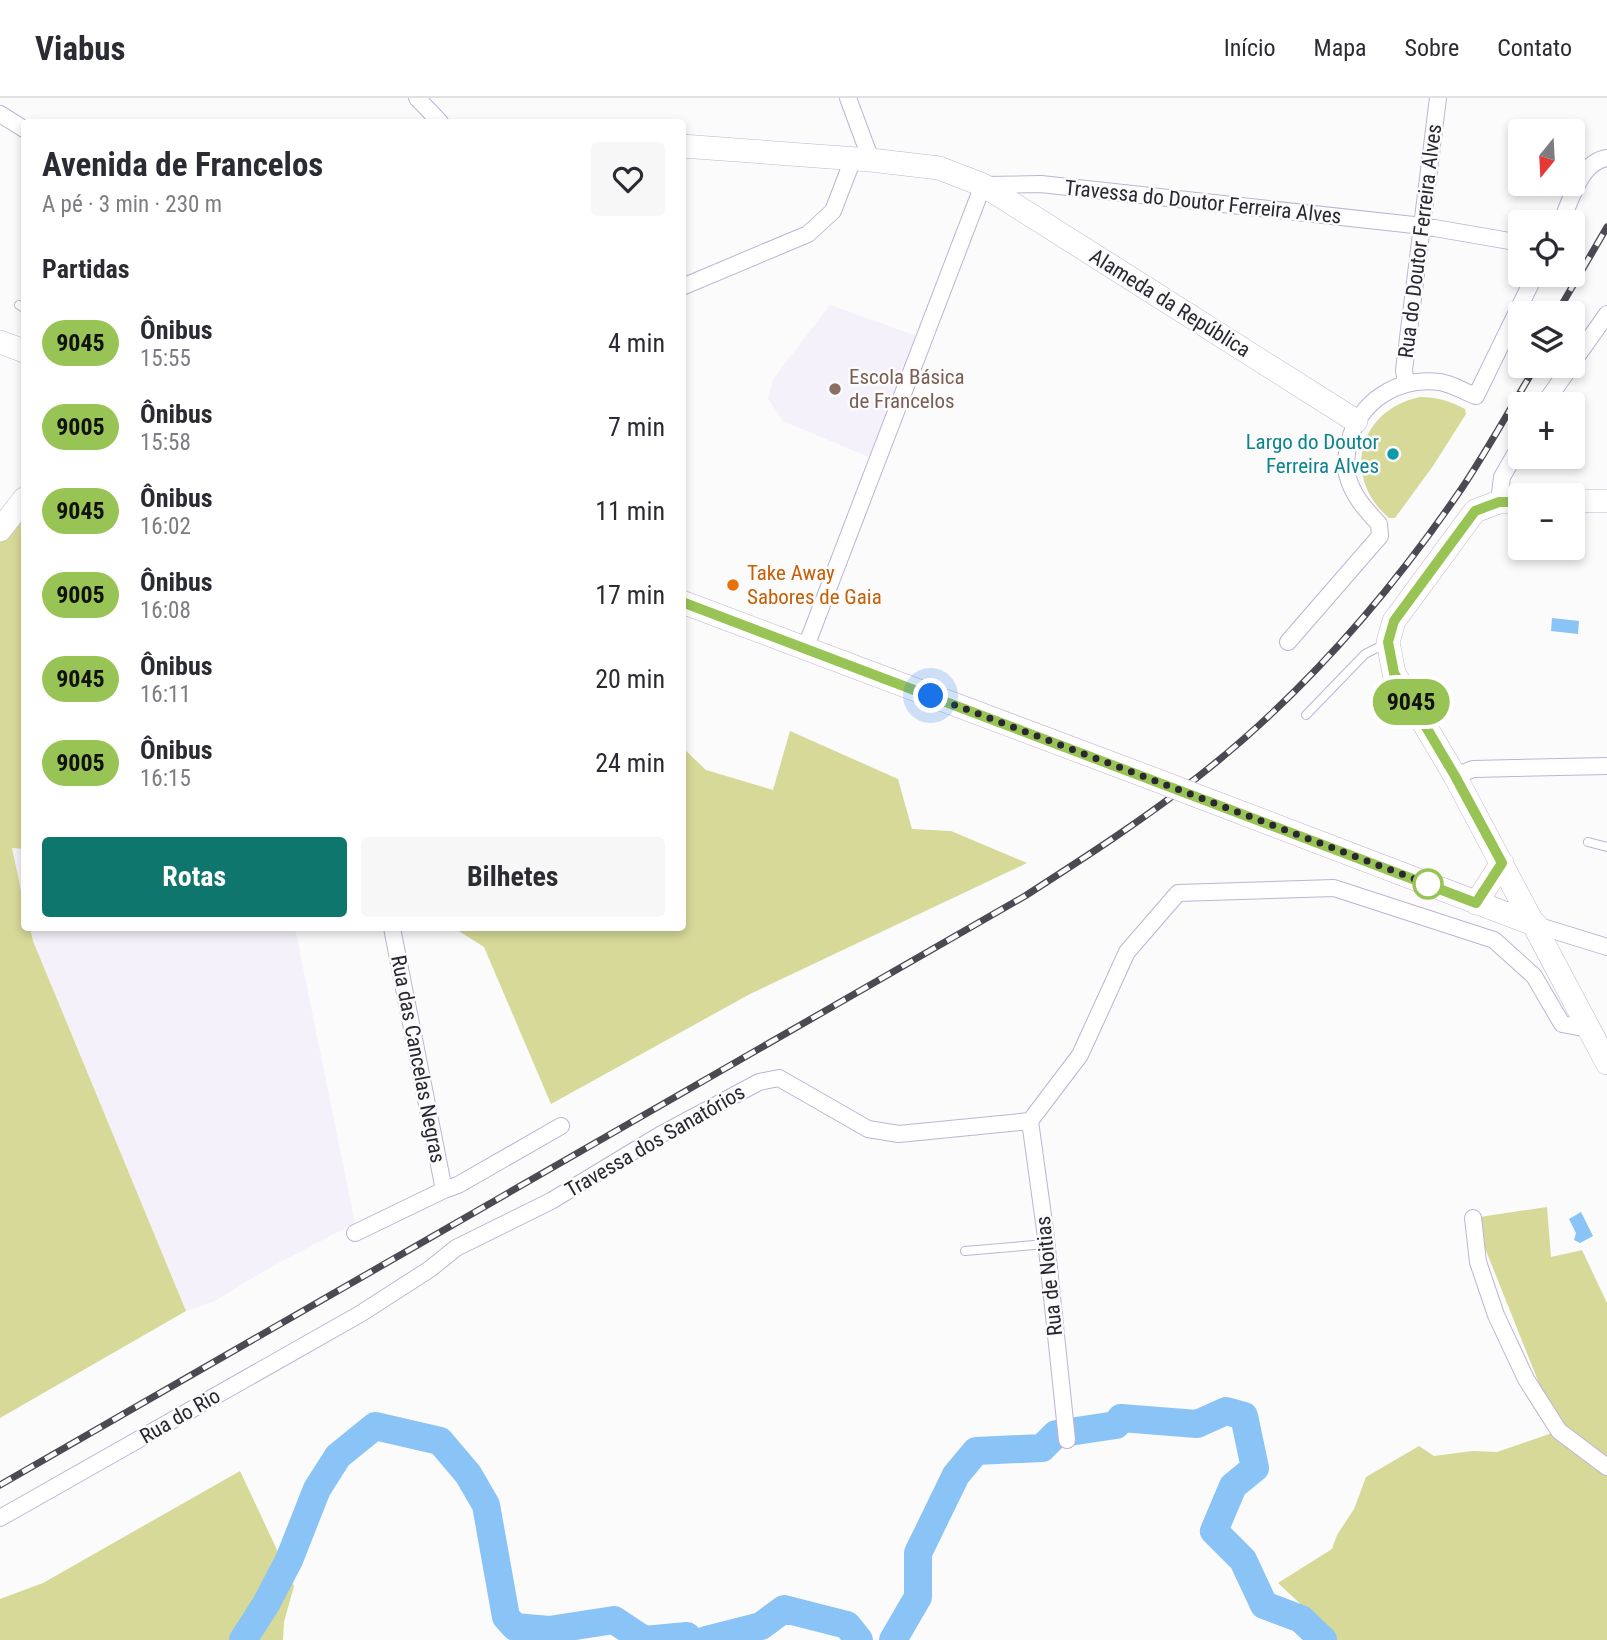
<!DOCTYPE html>
<html lang="pt">
<head>
<meta charset="utf-8">
<style>
  body { margin:0; font-family:"Roboto Condensed",sans-serif; background:#f7f7f7; color:#2b2b33; height:100vh; display:flex; flex-direction:column; font-size:26px; white-space:nowrap }
  * { box-sizing:border-box; margin:0 }
  p { font-size:23px; color:#7c7c81 }
  .icon { flex:none; width:38px; height:38px; fill:none; stroke:currentColor; stroke-width:2; stroke-linecap:round; stroke-linejoin:round }
  .map { position:relative; flex:1; overflow:hidden }
  .panel { position:absolute; left:21px; top:21px; width:665px; height:812px; display:flex; flex-direction:column; background:#fff; border-radius:7px; box-shadow:0 4px 10px #0003 }
  .panel>* { flex:none }
  .badge { padding:0 14px; border-radius:23px; font-size:24px; line-height:46px }
  .needle { width:46px; rotate:198deg }
  .buttons { position:absolute; left:1508px; top:21px; display:grid; gap:14px }
  .buttons a { display:grid; place-items:center; width:77px; height:77px; border-radius:7px; background:#fff; box-shadow:0 4px 10px #0003; font-size:35px }
  .you { position:absolute; width:35px; height:35px; margin:-18px; border:5px solid #fff; border-radius:50%; background:#1a73e8; box-shadow:0 0 0 10px #1a73e833 }
  .map>.badge { position:absolute; translate:-50% -50%; box-shadow:0 0 0 4px #fff }
  h2 { padding:0 21px; font-size:26px; line-height:63px }
  .round { display:grid; place-items:center; flex:none; width:74px; height:74px; border-radius:7px; background:#f7f7f7 }
  .head { display:flex; align-items:center; justify-content:space-between; height:119px; padding:0 21px }
  h1 { font-size:33px; font-weight:700; line-height:52px }
  .cta { display:flex; gap:14px; margin-top:auto; padding:14px 21px }
  .cta a { flex:1; height:80px; border-radius:7px; background:#0f766e; color:#fff; font-size:28px; font-weight:700; line-height:80px; text-align:center }
  .cta a+a { background:#f7f7f7; color:#2b2b33 }
  ul { padding:0; list-style:none }
  li { display:flex; align-items:center; gap:21px; height:84px; padding:0 21px }
  li div { flex:1 }
  li b { display:block; font-size:26px }
  li em { font-style:normal }
  li .badge { min-width:77px; font-weight:700; text-align:center }
  header { display:flex; align-items:center; gap:42px; box-sizing:border-box; height:98px; padding:0 35px; background:#fff; border-bottom:2px solid #e1e1e2 }
  header strong { font-size:33px }
  nav { display:flex; gap:38px; margin-inline-start:auto; font-size:24px }
  .map>svg:first-child { display:block }
  .built { fill:#f4f1fa }
  .green { fill:#d6d998 }
  .water { fill:#8ac3f5 }
  .lines { fill:none; stroke-linecap:round; stroke-linejoin:round }
  .river { stroke:#8ac3f5; stroke-width:28 }
  .lane-casing { stroke:#bfb3d3; stroke-width:10 }
  .street-casing { stroke:#bfb3d3; stroke-width:18 }
  .secondary-casing { stroke:#bfb3d3; stroke-width:24 }
  .lane { stroke:#fff; stroke-width:8 }
  .street { stroke:#fff; stroke-width:16 }
  .secondary { stroke:#fff; stroke-width:23 }
  .rail-casing { stroke:#4c4953; stroke-width:7 }
  .rail { stroke:#fbfbfb; stroke-width:4.5; stroke-dasharray:13; stroke-linecap:butt }
  .secondary-bridge-casing { stroke:#bfb3d3; stroke-width:24; stroke-linecap:butt }
  .secondary-bridge { stroke:#fff; stroke-width:23 }
  .line-casing { stroke:#fff; stroke-width:16 }
  .line { stroke:#98c455; stroke-width:10 }
  .walk { stroke:#2a2632; stroke-width:7; stroke-dasharray:0 12.6 }
  .education-dot { fill:#8d6e63; stroke:#fbfbfb; stroke-width:2.5 }
  .culture-dot { fill:#0f9aa8; stroke:#fbfbfb; stroke-width:2.5 }
  .food-dot { fill:#e8710a; stroke:#fbfbfb; stroke-width:2.5 }
  .stop-dot { fill:#fff; stroke:#98c455; stroke-width:3.5 }
  .labels { text-anchor:middle; stroke-width:5; stroke-linejoin:round; paint-order:stroke }
  .street-label { font-size:21px; fill:#2a2632; stroke:#fbfbfb }
  .education-label { font-size:21px; fill:#785e54; stroke:#fbfbfb; text-anchor:start }
  .culture-label { font-size:21px; fill:#0d838f; stroke:#fbfbfb; text-anchor:end }
  .food-label { font-size:21px; fill:#c56008; stroke:#fbfbfb; text-anchor:start }
</style>
</head>
<body>
<header>
<strong>Viabus</strong>
<nav><a>Início</a><a>Mapa</a><a>Sobre</a><a>Contato</a></nav>
</header>
<div class="map">
<svg width="1607" height="1542" viewBox="0 0 1607 1542">
  <rect width="100%" height="100%" fill="#fbfbfb"/>
  <path class="built" d="M 830,207 L 920,239 L 871,360 L 783,323 L 768,301 L 773,281 Z
    M 12,750 L 24,751 L 24,806 Z
    M 30,830 L 295,830 L 355,1125 L 271,1169 L 213,1204 L 186,1213 L 33,843 Z"/>
  <path class="green" d="M 1420,299 C 1437,299 1450,303 1465,311 L 1466,316 L 1433,368 L 1395,420 L 1389,420 C 1341,379 1358,312 1420,299 Z
    M 24,419 L 24,751 L 12,750 L 24,806 L 24,830 L 30,830 L 33,843 L 186,1213 L 0,1320 L 0,444 Z
    M 790,633 L 898,681 L 912,731 L 951,733 L 1027,765 L 750,896 L 551,1006 L 484,849 L 454,830 L 682,830 L 683,650 L 706,672 L 773,692 Z
    M 1547,1109 L 1551,1159 L 1582,1152 L 1607,1205 L 1607,1542 L 1325,1542 L 1323,1527 L 1278,1485 L 1332,1451 L 1337,1437 L 1354,1411 L 1366,1379 L 1419,1348 L 1434,1358 L 1472,1353 L 1497,1354 L 1558,1333 L 1473,1120 Z
    M 240,1373 L 294,1488 L 284,1524 L 283,1542 L 0,1542 L 0,1501 L 43,1485 Z"/>
  <path class="water" d="M 1552,520 L 1579,523 L 1578,536 L 1551,533 Z
    M 1581,1114 L 1593,1138 L 1580,1145 L 1574,1142 L 1576,1135 L 1569,1121 Z"/>
  <g class="lines">
    <path class="river" d="M 243,1542 L 266,1506 L 289,1462 L 317,1391 L 338,1358 L 375,1328 L 440,1343 L 468,1376 L 486,1407 L 506,1519 L 515,1529 L 549,1532 L 614,1522 L 644,1542 L 687,1538 L 684,1542
      M 706,1542 L 761,1528 L 784,1511 L 847,1527 L 859,1542
      M 893,1542 L 918,1499 L 918,1455 L 956,1377 L 976,1353 L 1042,1350 L 1056,1336 L 1116,1327 L 1121,1320 L 1197,1326 L 1226,1313 L 1244,1318 L 1255,1370 L 1233,1388 L 1214,1433 L 1243,1462 L 1264,1507 L 1301,1521 L 1323,1542"/>
    <g class="lane-casing">
      <path id="lane" d="M 19,207 L 24,210
        M 1306,617 L 1365,556 L 1385,546
        M 1588,744 L 1607,749
        M 965,1153 L 1046,1146"/>
    </g>
    <g class="street-casing">
      <path id="street" d="M 417,0 L 440,24
        M 848,0 L 871,62
        M 0,16 L 24,31
        M 1561,124 C 1571,103 1580,64 1607,60
        M 682,189 L 808,136 L 833,113 L 853,61
        M 1573,264 L 1607,216
        M 1406,285 L 1404,272 L 1438,0
        M 1544,306 L 1571,268
        M 1499,404 L 1502,379 L 1521,346
        M 1288,544 L 1380,438 L 1379,426 C 1365,411 1352,397 1347,376 C 1345,366 1347,353 1349,344 C 1360,302 1398,279 1440,284 C 1452,286 1465,294 1476,298 L 1535,177
        M 805,551 L 983,87 L 1041,86 L 1423,128 L 1521,145
        M 1455,678 L 1473,671 L 1607,668
        M 1536,827 L 1607,849
        M 392,830 L 444,1092
        M 1030,1023 L 1045,1132 L 1067,1342
        M 1473,1120 L 1478,1164 L 1496,1217 L 1526,1281 L 1559,1333 L 1607,1369
        M 355,1135 L 444,1092 L 458,1087 L 561,1028
        M 0,1420 L 360,1216 L 430,1171 L 456,1150 L 551,1103 L 660,1037 L 759,984 L 779,980 L 868,1031 L 899,1036 L 1030,1023 L 1080,957 L 1127,854 L 1178,795 L 1334,790 L 1494,842 L 1534,878 L 1562,926 L 1588,931"/>
    </g>
    <g class="secondary-casing">
      <path id="secondary" d="M 682,48 L 871,62 L 939,70 L 983,87 L 1356,323
        M 0,244 L 24,253
        M 1573,403 L 1607,403
        M 1521,404 L 1499,404 L 1475,413 L 1394,523 L 1388,544 L 1394,575 L 1455,678 L 1607,965
        M 0,432 L 24,401
        M 682,504 L 1156,682
        M 1200,699 L 1536,827
        M 1476,805 L 1502,765"/>
    </g>
    <use href="#lane" class="lane"/>
    <use href="#street" class="street"/>
    <use href="#secondary" class="secondary"/>
    <g class="rail-casing">
      <path id="rail" d="M 1557,215 L 1607,129
        M 0,1387 L 1025,798 C 1084,760 1143,722 1199,678 C 1301,598 1389,497 1462,390 C 1488,351 1511,309 1536,268"/>
    </g>
    <use href="#rail" class="rail"/>
    <g class="secondary-bridge-casing">
      <path id="secondary-bridge" d="M 1156,682 L 1200,699"/>
    </g>
    <use href="#secondary-bridge" class="secondary-bridge"/>
  </g>
  <g class="lines">
    <g class="line-casing">
      <path id="line" d="M 682,504 L 1476,805 L 1502,765 L 1455,678 L 1394,575 L 1388,544 L 1394,523 L 1475,413 L 1499,404 L 1521,404"/>
    </g>
    <use href="#line" class="line"/>
    <path class="walk" d="M 931,598 L 1428,786"/>
  </g>
  <circle class="education-dot" cx="835" cy="291" r="7"/>
  <circle class="culture-dot" cx="1393" cy="356" r="7"/>
  <circle class="food-dot" cx="733" cy="487" r="7"/>
  <circle class="stop-dot" cx="1428" cy="786" r="14"/>
  <g class="labels">
    <g class="street-label">
      <text transform="translate(1203 104) rotate(6)" y="7">Travessa do Doutor Ferreira Alves</text>
      <text transform="translate(1420 143) rotate(-83)" y="7">Rua do Doutor Ferreira Alves</text>
      <text transform="translate(1170 205) rotate(32)" y="7">Alameda da República</text>
      <text transform="translate(418 961) rotate(79)" y="7">Rua das Cancelas Negras</text>
      <text transform="translate(655 1043) rotate(-30)" y="7">Travessa dos Sanatórios</text>
      <text transform="translate(1049 1178) rotate(-96)" y="7">Rua de Noitias</text>
      <text transform="translate(180 1318) rotate(-30)" y="7">Rua do Rio</text>
    </g>
    <g class="education-label">
      <text x="849" y="286">Escola Básica<tspan x="849" dy="24">de Francelos</tspan></text>
    </g>
    <g class="culture-label">
      <text x="1379" y="351">Largo do Doutor<tspan x="1379" dy="24">Ferreira Alves</tspan></text>
    </g>
    <g class="food-label">
      <text x="747" y="482">Take Away<tspan x="747" dy="24">Sabores de Gaia</tspan></text>
    </g>
  </g>
</svg>
<div class="buttons">
<a><svg class="needle" viewBox="-14 -14 28 28"><path d="M0-13l5 13h-10z" fill="#e53935"/><path d="M0 13l5-13h-10z" fill="#7c7c81"/></svg></a>
<a><svg class="icon" aria-label="locate" viewBox="0 0 24 24"><circle cx="12" cy="12" r="6"/><path d="M12 2v4M12 18v4M2 12h4M18 12h4"/></svg></a>
<a><svg class="icon" aria-label="layers" viewBox="0 0 24 24"><path d="M12 4l9 5-9 5-9-5zM3 14l9 5 9-5"/></svg></a>
<a>+</a>
<a>−</a>
</div>
<div class="you" style="left:931px;top:598px"></div>
<b class="badge" style="left:1411px;top:604px;background:#98c455;color:#111">9045</b>
<section class="panel">
<div class="head"><div><h1>Avenida de Francelos</h1><p>A pé · 3 min · 230 m</p></div><a class="round"><svg class="icon" aria-label="heart" viewBox="0 0 24 24"><path d="M12 20l-8-8c-3-5 5-10 8-4 3-6 11-1 8 4z"/></svg></a></div>
<h2>Partidas</h2>
<ul>
<li><span class="badge" style="background:#98c455;color:#111">9045</span><div><b>Ônibus</b><p>15:55</p></div><em>4 min</em></li>
<li><span class="badge" style="background:#98c455;color:#111">9005</span><div><b>Ônibus</b><p>15:58</p></div><em>7 min</em></li>
<li><span class="badge" style="background:#98c455;color:#111">9045</span><div><b>Ônibus</b><p>16:02</p></div><em>11 min</em></li>
<li><span class="badge" style="background:#98c455;color:#111">9005</span><div><b>Ônibus</b><p>16:08</p></div><em>17 min</em></li>
<li><span class="badge" style="background:#98c455;color:#111">9045</span><div><b>Ônibus</b><p>16:11</p></div><em>20 min</em></li>
<li><span class="badge" style="background:#98c455;color:#111">9005</span><div><b>Ônibus</b><p>16:15</p></div><em>24 min</em></li>
</ul>
<div class="cta"><a>Rotas</a><a>Bilhetes</a></div>
</section>
</div>
</body>
</html>
